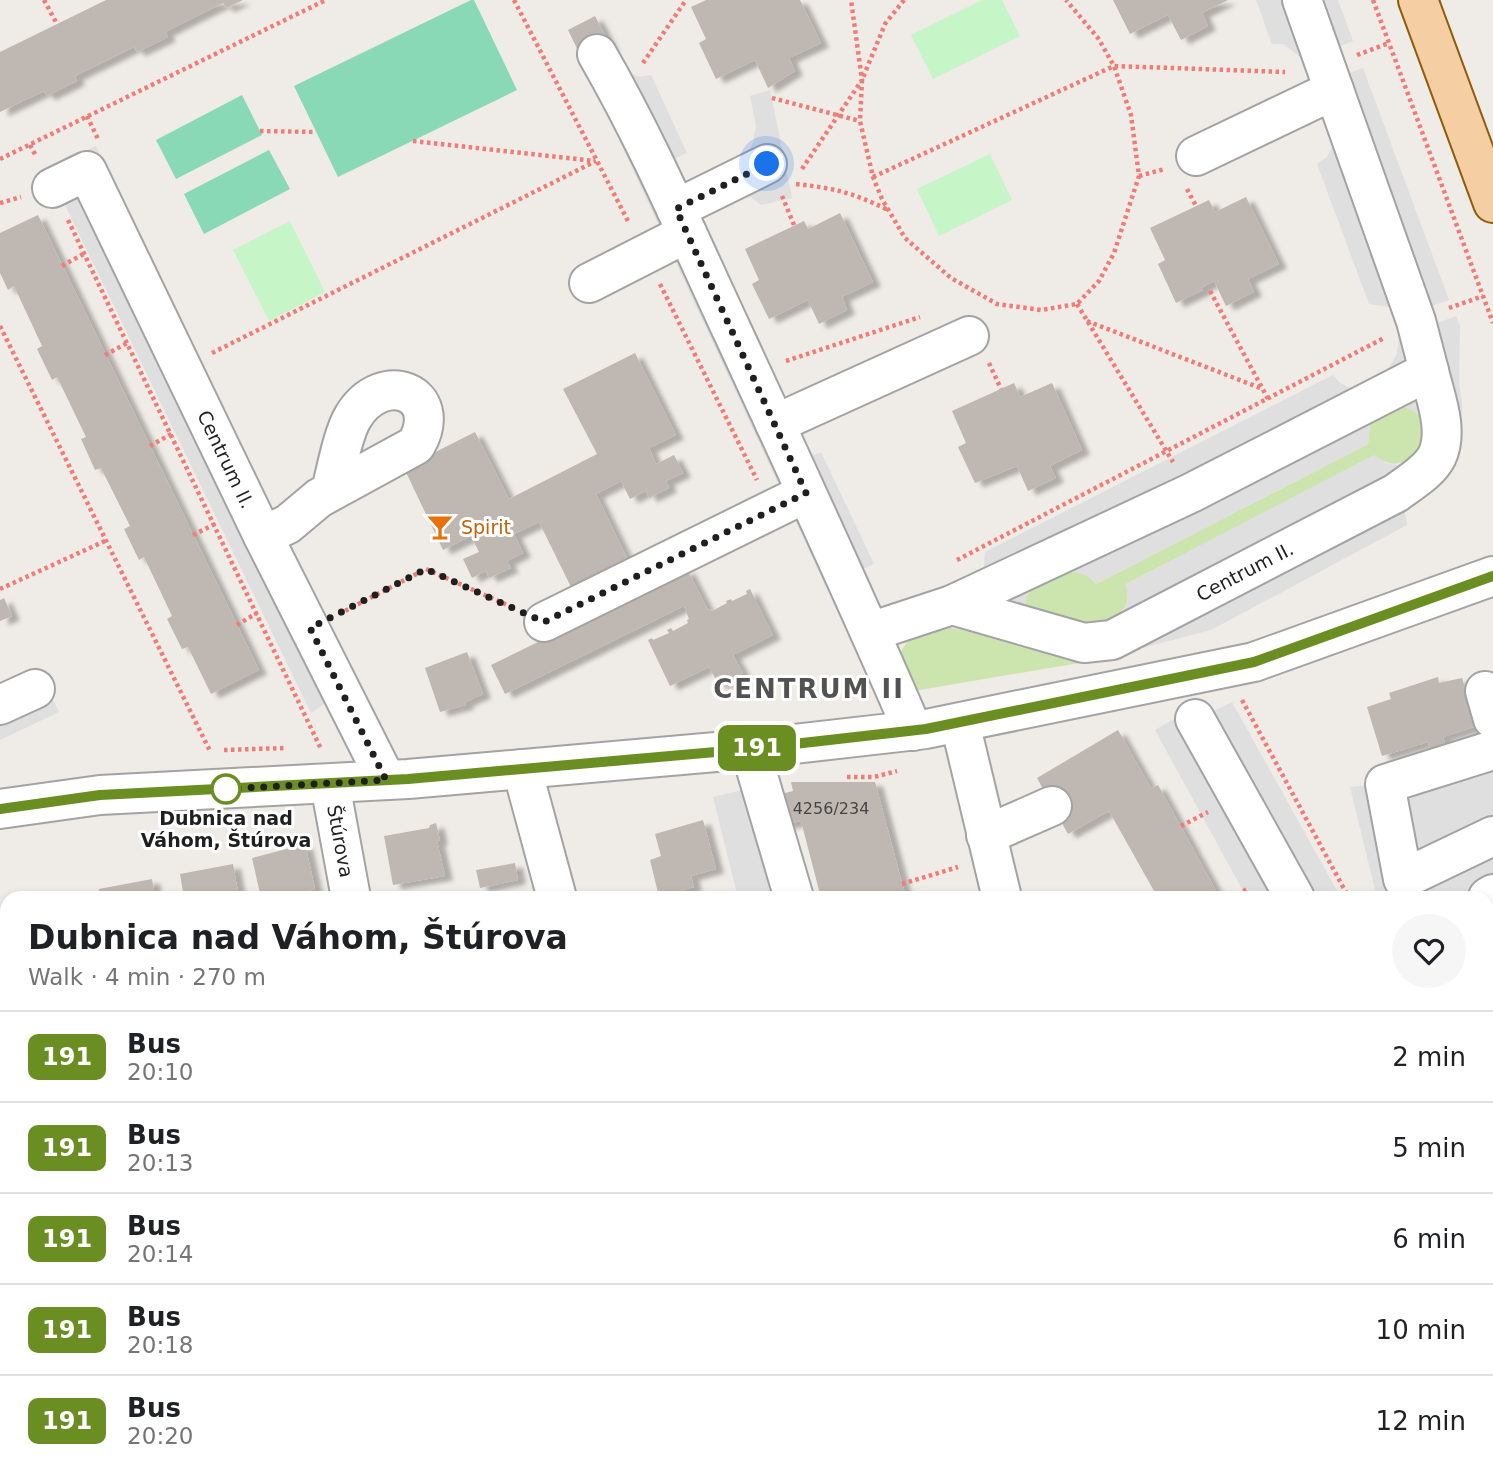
<!DOCTYPE html>
<html lang="en">
<head>
<meta charset="utf-8">
<style>
  body { margin:0; font-family:"DejaVu Sans",sans-serif; background:#f6f6f6; color:#202124; height:100vh; display:flex; flex-direction:column; font-size:26px; white-space:nowrap }
  * { box-sizing:border-box; margin:0 }
  p { font-size:23px; color:#757577 }
  .icon { flex:none; width:38px; height:38px; fill:none; stroke:currentColor; stroke-width:2; stroke-linecap:round; stroke-linejoin:round }
  .map { position:relative; flex:1; overflow:hidden }
  .side { position:absolute; left:0px; top:891px; width:1494px; height:590px; display:flex; flex-direction:column; background:#fff; border-radius:21px 21px 0 0; box-shadow:0 4px 10px #0003 }
  .side>* { flex:none }
  .badge { padding:0 14px; border-radius:10px; font-size:24px; line-height:46px }
  .you { position:absolute; width:35px; height:35px; margin:-18px; border:5px solid #fff; border-radius:50%; background:#1a73e8; box-shadow:0 0 0 10px #1a73e833 }
  .map>.badge { position:absolute; translate:-50% -50%; box-shadow:0 0 0 4px #fff }
  .round { display:grid; place-items:center; flex:none; width:74px; height:74px; border-radius:37px; background:#f6f6f6 }
  .headline { display:flex; align-items:center; justify-content:space-between; height:119px; padding:0 28px }
  h1 { font-size:33px; font-weight:600; line-height:52px }
  ul { padding:0; list-style:none }
  li { display:flex; align-items:center; gap:21px; height:91px; padding:0 28px; border-top:2px solid #e0e0e0 }
  li div { flex:1 }
  li b { display:block; font-size:26px }
  li em { font-style:normal }
  li .badge { min-width:77px; font-weight:700; text-align:center }
  .map>svg:first-child { display:block }
  .farmland { fill:#ebecd2 }
  .grass { fill:#cce5af }
  .park { fill:#c6f5c7 }
  .pitch { fill:#89d8b6 }
  .parking { fill:#dfdfdf; fill-rule:evenodd }
  .building { fill:#bfb7b2; filter:url(#shadow) }
  .lines { fill:none; stroke-linecap:round; stroke-linejoin:round }
  .minor-casing { stroke:#a3a3a3; stroke-width:42 }
  .major-casing { stroke:#8e5c0b; stroke-width:42 }
  .path { stroke:#f07c76; stroke-width:4.5; stroke-dasharray:3.5 3.5; stroke-linecap:butt }
  .minor { stroke:#fff; stroke-width:38 }
  .major { stroke:#f5cea4; stroke-width:38 }
  .line-casing { stroke:#fff; stroke-width:16 }
  .line { stroke:#6b8e23; stroke-width:10 }
  .walk { stroke:#1f1f1f; stroke-width:7; stroke-dasharray:0 12.6 }
  .stop-dot { fill:#fff; stroke:#6b8e23; stroke-width:3.5 }
  .labels { text-anchor:middle; stroke-width:6; stroke-linejoin:round; paint-order:stroke }
  .number-label { font-size:16px; fill:#474544 }
  .street-label { font-size:19px; fill:#1f1f1f; stroke:#fff }
  .food-label { font-size:19px; fill:#c56008; stroke:#fff; text-anchor:start }
  .stop-label { font-size:19px; font-weight:bold; fill:#1f1f1f; stroke:#fff }
  .district-label { font-size:26px; font-weight:bold; letter-spacing:2px; fill:#525252; stroke:#fff }
</style>
</head>
<body>
<div class="map">
<svg width="1493" height="1479" viewBox="0 0 1493 1479">
  <defs>
    <filter id="shadow"><feDropShadow dx="8" dy="4.5" stdDeviation="2" flood-color="#0004"/></filter>
  </defs>
  <rect width="100%" height="100%" fill="#efebe6"/>
  <path class="farmland" d="M 0,1381 L 7,1383 L 7,1474 L 324,1474 L 344,1479 L 0,1479 Z"/>
  <path class="grass" d="M 1389,404 C 1414,407 1422,411 1427,437 L 1414,459 C 1395,465 1391,466 1374,456 L 1126,584 C 1129,595 1129,606 1119,614 C 1089,639 1059,619 1026,609 C 1026,607 1025,600 1026,598 C 1029,586 1066,570 1078,572 C 1087,574 1091,578 1096,584 L 1368,444 L 1370,424 Z
    M 938,626 L 958,629 L 1091,661 L 908,692 L 899,654 L 909,639 Z"/>
  <path class="park" d="M 982,0 L 1002,0 L 1020,36 L 933,79 L 911,35 Z
    M 990,154 L 1012,200 L 939,236 L 917,189 Z
    M 290,221 L 325,292 L 269,321 L 233,250 Z"/>
  <path class="pitch" d="M 471,0 L 474,0 L 517,90 L 338,177 L 294,86 Z
    M 242,95 L 262,135 L 176,179 L 156,140 Z
    M 269,150 L 290,189 L 204,234 L 184,194 Z"/>
  <path class="parking" d="M 1256,0 L 1338,0 L 1353,41 L 1338,47 L 1347,74 L 1363,68 L 1449,300 L 1431,306 L 1428,312 L 1431,319 L 1438,323 L 1456,316 L 1460,327 L 1459,382 L 1462,402 L 1462,431 L 1454,457 L 1407,502 L 1405,513 L 1407,525 L 1211,630 L 1091,661 L 958,629 L 949,590 L 980,575 L 984,566 L 985,552 L 1333,375 L 1340,383 L 1350,388 L 1363,386 L 1379,378 L 1390,366 L 1397,354 L 1400,323 L 1397,314 L 1389,307 L 1369,304 L 1317,164 L 1327,157 L 1333,145 L 1332,133 L 1303,59 L 1283,44 L 1272,44 ZM 1388,404 L 1405,406 L 1416,412 L 1424,421 L 1423,451 L 1414,459 L 1397,465 L 1386,463 L 1374,455 L 1126,584 L 1128,600 L 1124,610 L 1100,626 L 1032,616 L 1026,609 L 1025,599 L 1030,590 L 1063,573 L 1076,572 L 1088,576 L 1096,584 L 1368,444 L 1370,424 Z
    M 617,48 L 629,72 L 638,77 L 651,75 L 687,153 L 667,162 L 676,179 L 687,185 L 743,161 L 753,143 L 756,125 L 750,96 L 770,90 L 792,198 L 761,205 L 748,195 L 733,193 L 701,216 L 699,231 L 799,431 L 806,459 L 821,452 L 874,564 L 826,587 L 585,66 Z
    M 96,146 L 356,682 L 311,713 L 48,170 Z
    M 37,667 L 59,712 L 0,740 L 0,684 Z
    M 1206,700 L 1212,712 L 1232,702 L 1341,898 L 1247,898 L 1155,730 Z
    M 1493,750 L 1493,931 L 1488,922 L 1488,898 L 1377,898 L 1350,787 L 1385,784 Z
    M 751,788 L 777,891 L 751,898 L 738,898 L 713,797 Z
    M 696,1474 L 995,1474 L 1019,1479 L 714,1479 Z"/>
  <path class="building" d="M 106,0 L 243,0 L 226,8 L 223,3 L 165,32 L 168,37 L 137,52 L 134,47 L 75,76 L 77,81 L 47,96 L 44,91 L 0,112 L 0,52 Z
    M 706,0 L 800,0 L 821,43 L 789,58 L 795,71 L 768,88 L 755,60 L 716,79 L 699,43 L 706,39 L 691,7 Z
    M 1113,0 L 1228,0 L 1202,13 L 1208,26 L 1181,40 L 1168,15 L 1130,34 Z
    M 595,16 L 611,47 L 583,61 L 568,30 Z
    M 1246,197 L 1279,264 L 1248,279 L 1254,292 L 1226,306 L 1214,281 L 1201,288 L 1203,290 L 1176,303 L 1158,264 L 1165,260 L 1150,228 L 1209,200 L 1215,212 Z
    M 840,213 L 873,282 L 842,297 L 847,310 L 819,324 L 808,300 L 769,319 L 752,284 L 759,280 L 745,249 L 804,221 L 808,229 Z
    M 38,215 L 259,670 L 211,694 L 188,647 L 182,649 L 167,619 L 172,616 L 144,557 L 139,560 L 124,529 L 130,526 L 101,468 L 95,470 L 81,439 L 86,437 L 57,377 L 52,380 L 37,349 L 42,346 L 14,286 L 8,290 L 0,273 L 0,233 Z
    M 635,353 L 676,435 L 649,448 L 656,464 L 674,455 L 683,473 L 666,481 L 669,488 L 649,498 L 646,491 L 630,499 L 621,481 L 596,494 L 627,558 L 571,587 L 539,522 L 514,534 L 523,553 L 507,561 L 511,568 L 489,578 L 486,571 L 472,578 L 463,559 L 479,552 L 471,536 L 443,550 L 404,468 L 475,432 L 509,499 L 597,454 L 563,389 Z
    M 1014,383 L 1020,397 L 1052,383 L 1082,450 L 1050,466 L 1056,478 L 1028,491 L 1017,466 L 975,483 L 958,447 L 966,443 L 952,411 Z
    M 687,569 L 708,610 L 711,609 L 712,611 L 727,603 L 726,601 L 731,599 L 732,601 L 747,594 L 746,591 L 750,589 L 773,635 L 733,655 L 743,673 L 719,685 L 709,667 L 670,686 L 648,640 L 652,638 L 653,640 L 669,633 L 667,630 L 671,628 L 673,631 L 688,623 L 687,620 L 689,619 L 684,606 L 505,694 L 491,665 Z
    M 4,598 L 12,616 L 0,621 L 0,600 Z
    M 467,652 L 483,694 L 465,702 L 466,705 L 440,712 L 425,668 Z
    M 1438,677 L 1439,683 L 1462,678 L 1477,726 L 1443,737 L 1448,752 L 1432,757 L 1428,742 L 1382,756 L 1367,707 L 1391,699 L 1389,693 Z
    M 1118,730 L 1151,788 L 1158,785 L 1220,898 L 1158,898 L 1109,811 L 1068,834 L 1037,778 Z
    M 791,782 L 875,782 L 906,898 L 821,898 L 801,821 L 784,825 L 777,795 L 793,791 Z
    M 703,820 L 716,869 L 691,876 L 694,887 L 659,897 L 650,860 L 661,856 L 655,834 Z
    M 436,823 L 440,840 L 437,841 L 445,876 L 393,885 L 384,836 L 429,828 L 430,825 Z
    M 305,844 L 315,889 L 297,895 L 299,898 L 261,898 L 252,858 Z
    M 515,863 L 518,880 L 480,888 L 476,870 Z
    M 233,864 L 239,898 L 184,898 L 180,874 Z
    M 152,879 L 155,898 L 100,898 L 99,889 Z
    M 1493,1034 L 1493,1098 L 1488,1101 L 1488,1037 Z
    M 0,1313 L 7,1315 L 7,1346 L 0,1344 Z
    M 1488,1325 L 1493,1335 L 1493,1412 L 1488,1415 Z
    M 1138,1474 L 1201,1474 L 1204,1479 L 1141,1479 Z
    M 1408,1474 L 1477,1474 L 1480,1479 L 1398,1479 Z"/>
  <g class="lines">
    <g class="minor-casing">
      <g id="minor">
        <path d="M 597,54 C 649,144 690,241 734,335 C 795,467 856,598 913,731"/>
        <path d="M 1196,156 L 1334,90"/>
        <path id="s1" d="M 52,188 L 87,171 L 263,536 L 386,780"/>
        <path d="M 676,209 L 767,164"/>
        <path d="M 589,283 L 687,233"/>
        <path d="M 775,424 L 969,336"/>
        <path d="M 263,536 L 288,524 L 319,498 L 416,445 C 446,392 382,368 353,417 C 343,433 336,471 331,491"/>
        <path id="s2" d="M 952,605 L 1084,643 L 1112,640 L 1396,493 C 1409,483 1429,472 1437,456 C 1449,430 1435,397 1429,371"/>
        <path d="M 544,622 L 806,493"/>
        <path d="M 870,632 L 952,605 L 1191,493 L 1429,371 L 1416,321 L 1302,0"/>
        <path d="M 1485,691 L 1493,719"/>
        <path d="M 0,705 L 35,689"/>
        <path d="M 1195,719 L 1295,898"/>
        <path d="M 960,723 L 1002,898"/>
        <path d="M 750,749 L 794,898"/>
        <path d="M 1493,750 L 1385,784 L 1403,879 L 1493,836"/>
        <path d="M 522,769 L 557,898"/>
        <path id="s3" d="M 330,784 L 351,898"/>
        <path d="M 0,809 L 100,795 L 408,779 L 750,749 L 926,729 L 1254,662 L 1493,576"/>
        <path d="M 986,835 L 1052,806"/>
        <path d="M 1488,897 L 1493,894"/>
        <path d="M 0,965 L 7,1006"/>
        <path d="M 1488,967 L 1493,964"/>
        <path d="M 0,1305 L 7,1307"/>
        <path d="M 1085,1474 L 1088,1479"/>
      </g>
    </g>
    <g class="major-casing">
      <path id="major" d="M 1418,0 L 1493,203"/>
    </g>
    <path class="path" d="M 44,0 L 57,24
      M 514,0 L 629,223
      M 904,0 L 885,24 L 862,80 L 860,121 L 873,177 L 882,199 L 905,238 L 951,278 L 997,304 L 1041,310 L 1077,304 L 1099,281 L 1114,253 L 1139,176 L 1131,115 L 1114,66 L 1098,38 L 1066,0
      M 1373,0 L 1493,323
      M 1357,55 L 1389,43
      M 643,63 L 686,0
      M 772,98 L 860,121
      M 87,116 L 98,139
      M 260,131 L 316,132
      M 413,141 L 595,161
      M 30,145 L 36,156
      M 0,159 L 326,0
      M 802,169 L 862,80 L 851,0
      M 1139,176 L 1165,169
      M 873,177 L 1114,66 L 1285,72
      M 796,184 C 834,188 854,193 888,210
      M 1187,189 L 1196,206
      M 782,196 L 794,225
      M 0,203 L 21,197
      M 68,220 L 321,749
      M 62,266 L 85,253
      M 660,284 L 757,480
      M 1210,291 L 1268,399
      M 1077,304 L 1173,462
      M 1449,308 L 1483,296
      M 1087,321 L 1263,389
      M 0,326 L 210,751
      M 212,353 L 596,161
      M 105,355 L 129,342
      M 786,361 L 920,317
      M 989,363 L 1001,389
      M 150,446 L 173,433
      M 193,535 L 217,523
      M 957,560 L 1384,338
      M 0,589 L 105,541
      M 339,614 L 426,569 L 514,608
      M 237,625 L 257,613
      M 1242,700 L 1349,898
      M 224,750 L 285,748
      M 847,777 L 874,777 L 897,771
      M 1181,826 L 1208,812
      M 902,884 L 958,867
      M 1231,898 L 1249,888
      M 1488,1142 L 1493,1139
      M 1488,1237 L 1493,1246
      M 1488,1426 L 1493,1423
      M 1488,1468 L 1493,1477
      M 1239,1474 L 1242,1479
      M 1341,1474 L 1344,1479
      M 1382,1479 L 1391,1474"/>
    <use href="#minor" class="minor"/>
    <use href="#major" class="major"/>
  </g>
  <g class="lines">
    <g class="line-casing">
      <path id="line" d="M 0,809 L 100,795 L 408,779 L 750,749 L 926,729 L 1254,662 L 1493,576"/>
    </g>
    <use href="#line" class="line"/>
    <path class="walk" d="M 226,789 L 386,780 L 310,628 L 426,569 L 544,622 L 806,493 L 676,209 L 767,164"/>
  </g>
  <defs>
    <g id="bar-bare" transform="scale(2.1)"><path d="M-6-5H6L.8 .8V4.5H3.5V6h-7V4.5H-.8V.8Z" fill="#e8710a" stroke="#fff" stroke-width="2.5" paint-order="stroke"/></g>
  </defs>
  <g fill-rule="evenodd">
    <use href="#bar-bare" x="440" y="527"/>
  </g>
  <circle class="stop-dot" cx="226" cy="789" r="14"/>
  <g class="labels">
    <g class="number-label">
      <text x="831" y="814">4256/234</text>
    </g>
    <g class="street-label">
      <text dy="7" stroke="none"><textPath href="#s1" startOffset="359">Centrum II.</textPath></text>
      <text dy="7" stroke="none"><textPath href="#s2" startOffset="315">Centrum II.</textPath></text>
      <text dy="7" stroke="none"><textPath href="#s3" startOffset="58">Štúrova</textPath></text>
    </g>
    <g class="food-label">
      <text x="461" y="534">Spirit</text>
    </g>
    <g class="stop-label">
      <text x="226" y="825">Dubnica nad<tspan x="226" dy="22">Váhom, Štúrova</tspan></text>
    </g>
    <g class="district-label">
      <text x="809" y="698">CENTRUM II</text>
    </g>
  </g>
</svg>
<div class="you" style="left:767px;top:164px"></div>
<b class="badge" style="left:757px;top:748px;background:#6b8e23;color:#fff">191</b>
<section class="side">
<div class="headline"><div><h1>Dubnica nad Váhom, Štúrova</h1><p>Walk · 4 min · 270 m</p></div><a class="round"><svg class="icon" aria-label="heart" viewBox="0 0 24 24"><path d="M12 20l-8-8c-3-5 5-10 8-4 3-6 11-1 8 4z"/></svg></a></div>
<ul>
<li><span class="badge" style="background:#6b8e23;color:#fff">191</span><div><b>Bus</b><p>20:10</p></div><em>2 min</em></li>
<li><span class="badge" style="background:#6b8e23;color:#fff">191</span><div><b>Bus</b><p>20:13</p></div><em>5 min</em></li>
<li><span class="badge" style="background:#6b8e23;color:#fff">191</span><div><b>Bus</b><p>20:14</p></div><em>6 min</em></li>
<li><span class="badge" style="background:#6b8e23;color:#fff">191</span><div><b>Bus</b><p>20:18</p></div><em>10 min</em></li>
<li><span class="badge" style="background:#6b8e23;color:#fff">191</span><div><b>Bus</b><p>20:20</p></div><em>12 min</em></li>
</ul>
</section>
</div>
</body>
</html>
